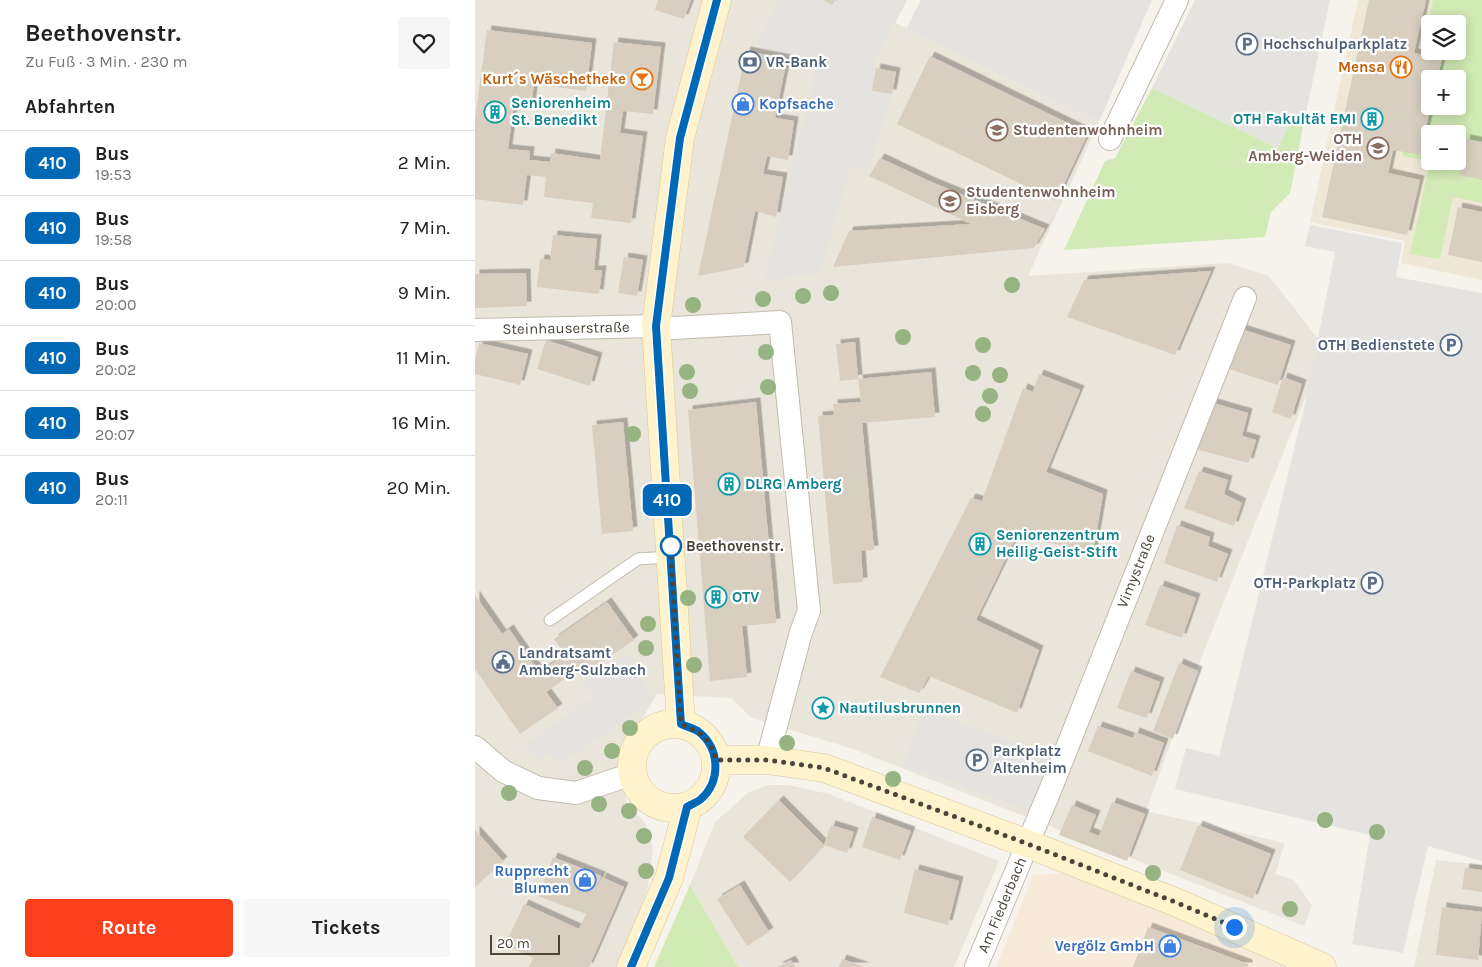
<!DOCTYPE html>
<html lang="de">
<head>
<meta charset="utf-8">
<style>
  body { margin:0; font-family:Karla,sans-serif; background:#f6f6f6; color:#222; height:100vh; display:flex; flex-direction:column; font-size:19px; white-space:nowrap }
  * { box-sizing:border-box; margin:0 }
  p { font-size:16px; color:#767676 }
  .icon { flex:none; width:28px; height:28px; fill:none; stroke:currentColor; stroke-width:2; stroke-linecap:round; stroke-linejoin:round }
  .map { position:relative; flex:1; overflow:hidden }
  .details { display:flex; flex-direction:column; background:#fff; width:475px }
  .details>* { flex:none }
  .badge { padding:0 10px; border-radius:8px; font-size:18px; line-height:32px }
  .buttons { position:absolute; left:946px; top:15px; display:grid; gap:10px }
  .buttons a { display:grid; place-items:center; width:45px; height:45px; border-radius:5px; background:#fff; box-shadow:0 2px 12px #0003; font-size:25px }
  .scale { position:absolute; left:15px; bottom:12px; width:70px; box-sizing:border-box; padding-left:5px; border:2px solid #4b4439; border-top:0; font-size:14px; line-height:18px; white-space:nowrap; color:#4b4439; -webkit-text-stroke:4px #fff; paint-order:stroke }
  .you { position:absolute; width:25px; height:25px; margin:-12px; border:4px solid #fff; border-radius:50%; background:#1a73e8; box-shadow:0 0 0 8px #1a73e833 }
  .map>.badge { position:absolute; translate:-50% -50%; box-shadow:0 0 0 2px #fff }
  h2 { padding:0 25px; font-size:19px; line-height:45px }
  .round { display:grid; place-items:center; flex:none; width:52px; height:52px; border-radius:5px; background:#f6f6f6 }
  .overview { display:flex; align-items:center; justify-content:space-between; height:85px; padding:0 25px }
  h1 { font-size:24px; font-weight:700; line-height:38px }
  .button { display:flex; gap:10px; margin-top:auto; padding:10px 25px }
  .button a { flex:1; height:58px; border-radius:5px; background:#fc3f1d; color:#fff; font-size:20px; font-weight:700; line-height:58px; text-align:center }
  .button a+a { background:#f6f6f6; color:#222 }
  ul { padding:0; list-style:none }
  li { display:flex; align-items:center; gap:15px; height:65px; padding:0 25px; border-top:1px solid #e0e0e0 }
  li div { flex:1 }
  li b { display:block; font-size:19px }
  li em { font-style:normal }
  li .badge { min-width:55px; font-weight:700; text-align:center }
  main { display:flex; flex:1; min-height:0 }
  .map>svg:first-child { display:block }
  .residential { fill:#eae5da }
  .commercial { fill:#f7ead8 }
  .education { fill:#efe8d6; fill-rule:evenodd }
  .green { fill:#d2eab5; fill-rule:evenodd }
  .parking { fill:#e5e3e0 }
  .building { fill:#d8cfc1; filter:url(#shadow) }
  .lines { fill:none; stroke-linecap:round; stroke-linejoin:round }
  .lane-casing { stroke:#c2bbae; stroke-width:13 }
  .street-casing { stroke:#c2bbae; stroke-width:24 }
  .secondary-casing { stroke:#d6c79b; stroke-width:29 }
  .lane { stroke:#fff; stroke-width:11 }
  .street { stroke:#fff; stroke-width:22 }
  .secondary { stroke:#fff3cd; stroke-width:28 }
  .tree { fill:#97b381 }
  .line-casing { stroke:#fff; stroke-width:11 }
  .line { stroke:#0068b4; stroke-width:8 }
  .walk { stroke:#4b4439; stroke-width:5; stroke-dasharray:0 9 }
  .stop-dot { fill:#fff; stroke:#0068b4; stroke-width:2.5 }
  .labels { text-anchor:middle; stroke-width:4.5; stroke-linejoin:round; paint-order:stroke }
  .service-label { font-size:15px; font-weight:bold; fill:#4e5e75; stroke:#fff; text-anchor:start }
  .food-label { font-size:15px; font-weight:bold; fill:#c56008; stroke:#fff; text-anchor:end }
  .culture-label { font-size:15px; font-weight:bold; fill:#0d838f; stroke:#fff; text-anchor:start }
  .shop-label { font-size:15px; font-weight:bold; fill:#366cbe; stroke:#fff; text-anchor:end }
  .education-label { font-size:15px; font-weight:bold; fill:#785e54; stroke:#fff; text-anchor:start }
  .street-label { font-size:15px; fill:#4b4439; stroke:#fff }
  .stop-label { font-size:15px; font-weight:bold; fill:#4b4439; stroke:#fff; text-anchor:start }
</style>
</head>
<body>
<main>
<section class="details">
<div class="overview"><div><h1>Beethovenstr.</h1><p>Zu Fuß · 3 Min. · 230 m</p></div><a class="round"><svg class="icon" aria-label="heart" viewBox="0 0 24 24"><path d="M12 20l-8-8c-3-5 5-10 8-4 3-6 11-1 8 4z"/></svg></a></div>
<h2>Abfahrten</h2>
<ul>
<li><span class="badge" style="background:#0068b4;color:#fff">410</span><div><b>Bus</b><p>19:53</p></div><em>2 Min.</em></li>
<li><span class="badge" style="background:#0068b4;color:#fff">410</span><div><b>Bus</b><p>19:58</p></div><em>7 Min.</em></li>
<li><span class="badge" style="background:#0068b4;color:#fff">410</span><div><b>Bus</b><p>20:00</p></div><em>9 Min.</em></li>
<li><span class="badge" style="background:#0068b4;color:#fff">410</span><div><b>Bus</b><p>20:02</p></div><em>11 Min.</em></li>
<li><span class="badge" style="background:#0068b4;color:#fff">410</span><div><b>Bus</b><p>20:07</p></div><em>16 Min.</em></li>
<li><span class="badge" style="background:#0068b4;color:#fff">410</span><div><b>Bus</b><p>20:11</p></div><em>20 Min.</em></li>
</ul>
<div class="button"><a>Route</a><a>Tickets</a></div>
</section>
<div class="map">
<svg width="1007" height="967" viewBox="0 0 1007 967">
  <defs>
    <filter id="shadow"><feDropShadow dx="4.5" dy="-4.5" stdDeviation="0" flood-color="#0004"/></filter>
  </defs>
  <rect width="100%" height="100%" fill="#f6f3ec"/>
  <path class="residential" d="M 0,0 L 432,0 L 420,23 L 624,122 L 553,276 L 753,263 L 794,276 L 850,348 L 727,656 L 671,811 L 810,843 L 800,874 L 819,880 L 837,906 L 829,926 L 378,749 L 277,718 L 256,698 L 182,694 L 143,759 L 152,804 L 171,824 L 178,849 L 173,888 L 152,944 L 141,967 L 0,967 Z
    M 294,785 L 313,785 L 354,794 L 524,861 L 479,967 L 263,967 L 215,885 L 240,822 L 274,792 Z
    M 961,860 L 1007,865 L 1007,967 L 939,967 Z"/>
  <path class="commercial" d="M 593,873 L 824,967 L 521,967 L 558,875 Z"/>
  <path class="education" d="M 883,0 L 1007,0 L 1007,280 L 926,263 L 930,241 L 835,222 ZM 955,24 L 982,24 L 982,51 L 955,51 ZM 955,79 L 982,79 L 982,106 L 955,106 ZM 955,134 L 982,134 L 982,161 L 955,161 Z"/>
  <path class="green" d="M 958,0 L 1007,0 L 1007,203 L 978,197 L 965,259 L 935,254 L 955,161 L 927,156 ZM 955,24 L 982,24 L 982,51 L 955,51 ZM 955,79 L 982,79 L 982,106 L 955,106 ZM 955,134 L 982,134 L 982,161 L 955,161 Z
    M 677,88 L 803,148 L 815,122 L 828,127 L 815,193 L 796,212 L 790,237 L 589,250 L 630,161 L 640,158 Z
    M 215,885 L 263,967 L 179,967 Z"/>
  <path class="parking" d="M 305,0 L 348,0 L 357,5 L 360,0 L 432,0 L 398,62 L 401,68 L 398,90 L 417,94 L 394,171 L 375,168 L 345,273 L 320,276 L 289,283 L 341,68 L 282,43 Z
    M 446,0 L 677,0 L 624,122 L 431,29 Z
    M 720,0 L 855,0 L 828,127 L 815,122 L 803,148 L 677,88 Z
    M 835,225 L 927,243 L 921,277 L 1007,293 L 1007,861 L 953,846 L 928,953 L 877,944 L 895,835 L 700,789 L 711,748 L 744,756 L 827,417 L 860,252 L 830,246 Z
    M 152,654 L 179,699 L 84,765 L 74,753 L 63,760 L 55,753 L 51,743 L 120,696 L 107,682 Z
    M 448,709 L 575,755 L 555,811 L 428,765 Z"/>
  <path class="building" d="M 183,0 L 216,0 L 209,19 L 180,10 Z
    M 348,0 L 360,0 L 357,5 Z
    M 894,0 L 951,0 L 939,53 L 967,59 L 962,79 L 955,79 L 955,106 L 956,106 L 945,155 L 918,150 L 913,173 L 945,180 L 932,235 L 847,217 Z
    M 12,30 L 117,43 L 111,91 L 59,84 L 56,106 L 39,104 L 33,149 L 55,151 L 54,160 L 75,162 L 76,153 L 125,160 L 139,42 L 186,47 L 178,114 L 148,111 L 145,133 L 168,136 L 156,223 L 116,218 L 118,203 L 69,197 L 71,177 L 52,175 L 48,205 L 0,199 L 0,119 Z
    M 271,51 L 312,59 L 300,118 L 319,121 L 313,160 L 292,156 L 288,174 L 308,177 L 301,217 L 280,211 L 269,267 L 223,276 Z
    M 455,56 L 613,133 L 581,201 L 422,124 Z
    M 401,68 L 421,72 L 417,94 L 397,91 Z
    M 991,139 L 1007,142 L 1007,180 L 984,175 Z
    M 405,158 L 454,181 L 570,229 L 559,248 L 358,267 L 374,231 L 496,224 L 394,176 Z
    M 983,207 L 1007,212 L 1007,262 L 973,255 Z
    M 78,235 L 122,239 L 119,270 L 127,270 L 124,294 L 62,287 L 65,259 L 75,260 Z
    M 149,257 L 168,260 L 162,296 L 143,293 Z
    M 736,271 L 700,355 L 592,317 L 609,280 Z
    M 51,273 L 52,306 L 0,308 L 0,274 Z
    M 766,329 L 816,345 L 803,385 L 754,369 Z
    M 71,340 L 123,357 L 115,386 L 62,369 Z
    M 380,342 L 383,379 L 456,372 L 460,417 L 387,423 L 399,550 L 386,551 L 388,582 L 358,584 L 343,416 L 359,415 L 358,404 L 386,402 L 383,379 L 365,381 L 361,344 Z
    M 4,343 L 53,354 L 45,385 L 0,374 L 0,359 Z
    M 564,374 L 605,390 L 571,472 L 628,494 L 618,553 L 542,535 L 501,620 L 564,650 L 542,713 L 454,676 L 444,693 L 405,677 L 496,498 L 507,501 L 548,388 L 558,392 Z
    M 808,377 L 827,384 L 816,419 L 797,412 Z
    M 281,402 L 301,623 L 267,626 L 272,677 L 235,681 L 213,410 Z
    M 738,403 L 773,413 L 767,436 L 781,440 L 774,463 L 723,450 Z
    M 148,422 L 158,531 L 127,534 L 117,425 Z
    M 724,471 L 753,480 L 749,494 L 767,503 L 759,526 L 709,508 Z
    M 702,525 L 735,537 L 733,546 L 753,554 L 742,582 L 689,563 Z
    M 685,585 L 721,598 L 707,638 L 670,625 Z
    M 0,595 L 27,634 L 34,629 L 64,672 L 90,655 L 79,639 L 132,602 L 159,640 L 106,677 L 101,671 L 71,692 L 83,708 L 45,734 L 0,669 Z
    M 704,663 L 723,671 L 698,739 L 678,731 Z
    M 656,671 L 685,682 L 672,718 L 642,708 Z
    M 623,726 L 658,738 L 660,732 L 689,743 L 677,776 L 613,751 Z
    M 304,800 L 349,845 L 315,882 L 268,837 Z
    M 637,802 L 670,814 L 652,861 L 584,835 L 597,805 L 621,815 L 614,832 L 624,836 Z
    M 397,817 L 436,831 L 425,860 L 387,847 Z
    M 356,825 L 379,832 L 372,853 L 349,845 Z
    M 723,825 L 796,854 L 778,899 L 705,870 Z
    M 0,830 L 28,861 L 0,887 Z
    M 78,857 L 126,876 L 118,898 L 127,877 L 149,887 L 114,967 L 54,967 L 58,958 L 30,945 L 49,904 L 104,929 L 111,914 L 63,896 Z
    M 990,868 L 1007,870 L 1007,892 L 987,889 Z
    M 440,869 L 484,881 L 473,925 L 429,913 Z
    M 265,885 L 294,932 L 272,946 L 242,899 Z
    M 967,907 L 1007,912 L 1003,960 L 961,955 Z
    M 673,927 L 773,964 L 773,967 L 658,967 Z
    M 367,959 L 390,967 L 364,967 Z
    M 316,960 L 320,967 L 302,967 Z"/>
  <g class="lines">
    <g class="lane-casing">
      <path id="lane" d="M 75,620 L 163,559 L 196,557"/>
    </g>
    <g class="street-casing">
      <path id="street" d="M 635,139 L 702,0
        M 0,330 L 181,326 L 199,328 L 305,322 L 334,611 L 326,632 L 292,760
        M 0,747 L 28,771 L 63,788 L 101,793 L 157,774
        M 501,967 L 576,788 L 770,298"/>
    </g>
    <g class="secondary-casing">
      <path id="secondary" d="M157 766a42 42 0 1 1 84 0a42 42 0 1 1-84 0Z
        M 206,724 L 181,326 L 205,138 L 242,0
        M 241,760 L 292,760 L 349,768 L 553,844 L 705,904 L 847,967
        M 156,967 L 194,878 L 213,807"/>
    </g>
    <use href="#lane" class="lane"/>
    <use href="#street" class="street"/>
    <use href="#secondary" class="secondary"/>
  </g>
  <g class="tree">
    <circle cx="537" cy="285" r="8"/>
    <circle cx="356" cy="293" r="8"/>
    <circle cx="328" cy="296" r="8"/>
    <circle cx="288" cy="299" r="8"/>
    <circle cx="218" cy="305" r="8"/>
    <circle cx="428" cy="337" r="8"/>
    <circle cx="508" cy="345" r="8"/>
    <circle cx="291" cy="352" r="8"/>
    <circle cx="212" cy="372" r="8"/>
    <circle cx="498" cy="373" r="8"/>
    <circle cx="525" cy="375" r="8"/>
    <circle cx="293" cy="387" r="8"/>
    <circle cx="215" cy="391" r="8"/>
    <circle cx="515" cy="396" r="8"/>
    <circle cx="508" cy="414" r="8"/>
    <circle cx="158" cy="434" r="8"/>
    <circle cx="208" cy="505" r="8"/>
    <circle cx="213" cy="598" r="8"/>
    <circle cx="173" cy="624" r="8"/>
    <circle cx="171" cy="648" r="8"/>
    <circle cx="219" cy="665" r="8"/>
    <circle cx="155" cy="728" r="8"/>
    <circle cx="312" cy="743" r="8"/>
    <circle cx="137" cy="751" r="8"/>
    <circle cx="110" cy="768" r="8"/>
    <circle cx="418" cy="779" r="8"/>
    <circle cx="34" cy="793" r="8"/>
    <circle cx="124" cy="804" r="8"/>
    <circle cx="154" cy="811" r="8"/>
    <circle cx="850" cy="820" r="8"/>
    <circle cx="902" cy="832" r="8"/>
    <circle cx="169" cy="836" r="8"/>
    <circle cx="171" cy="871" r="8"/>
    <circle cx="678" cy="873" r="8"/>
    <circle cx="815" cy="909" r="8"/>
  </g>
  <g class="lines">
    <g class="line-casing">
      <path id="line" d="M 156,967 L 194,878 L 212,807 C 217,804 223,802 226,799 C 246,781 245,749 224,732 C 219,728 212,727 206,724 L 181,326 L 205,138 L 242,0"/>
    </g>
    <use href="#line" class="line"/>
    <path class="walk" d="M 196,546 L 195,538 L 206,724 C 226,732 235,738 241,760 L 292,760 L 349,768 L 553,844 L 705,904 L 759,927"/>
  </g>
  <defs>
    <g id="parking-ring" transform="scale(1.125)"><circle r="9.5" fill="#fff" stroke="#5c6f8a" stroke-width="1.5"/><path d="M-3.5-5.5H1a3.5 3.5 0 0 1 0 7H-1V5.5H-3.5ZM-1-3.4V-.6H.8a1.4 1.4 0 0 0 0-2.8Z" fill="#5c6f8a"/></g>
    <g id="bank-ring" transform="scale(1.125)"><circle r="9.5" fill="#fff" stroke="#5c6f8a" stroke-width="1.5"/><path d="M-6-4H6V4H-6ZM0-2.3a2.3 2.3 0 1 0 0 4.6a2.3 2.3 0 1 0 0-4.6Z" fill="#5c6f8a"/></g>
    <g id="restaurant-ring" transform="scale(1.125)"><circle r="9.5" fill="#fff" stroke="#e8710a" stroke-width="1.5"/><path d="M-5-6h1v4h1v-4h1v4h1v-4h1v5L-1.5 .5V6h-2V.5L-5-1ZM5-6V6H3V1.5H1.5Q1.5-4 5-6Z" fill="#e8710a"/></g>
    <g id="bar-ring" transform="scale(1.125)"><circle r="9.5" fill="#fff" stroke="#e8710a" stroke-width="1.5"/><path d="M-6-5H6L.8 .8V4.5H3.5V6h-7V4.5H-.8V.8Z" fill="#e8710a"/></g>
    <g id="shop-ring" transform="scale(1.125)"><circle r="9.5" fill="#fff" stroke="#3f7fe0" stroke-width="1.5"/><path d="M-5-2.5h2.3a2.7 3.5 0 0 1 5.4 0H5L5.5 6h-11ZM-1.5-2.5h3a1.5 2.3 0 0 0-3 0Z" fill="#3f7fe0"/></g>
    <g id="building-ring" transform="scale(1.125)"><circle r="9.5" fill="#fff" stroke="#0f9aa8" stroke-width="1.5"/><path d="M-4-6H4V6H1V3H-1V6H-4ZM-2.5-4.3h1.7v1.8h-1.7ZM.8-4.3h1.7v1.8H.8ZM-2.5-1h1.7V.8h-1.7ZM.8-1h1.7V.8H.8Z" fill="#0f9aa8"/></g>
    <g id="university-ring" transform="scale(1.125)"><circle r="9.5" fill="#fff" stroke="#8d6e63" stroke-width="1.5"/><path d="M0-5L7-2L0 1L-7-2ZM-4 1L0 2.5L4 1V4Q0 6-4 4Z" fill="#8d6e63"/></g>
    <g id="civic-ring" transform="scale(1.125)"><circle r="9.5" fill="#fff" stroke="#5c6f8a" stroke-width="1.5"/><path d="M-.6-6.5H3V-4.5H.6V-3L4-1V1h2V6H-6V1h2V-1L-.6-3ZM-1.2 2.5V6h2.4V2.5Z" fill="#5c6f8a"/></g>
    <g id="sight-ring" transform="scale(1.125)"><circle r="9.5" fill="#fff" stroke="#0f9aa8" stroke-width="1.5"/><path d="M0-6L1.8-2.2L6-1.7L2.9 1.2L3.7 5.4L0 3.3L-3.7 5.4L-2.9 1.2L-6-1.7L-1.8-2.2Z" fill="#0f9aa8"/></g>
  </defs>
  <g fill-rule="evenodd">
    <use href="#parking-ring" x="772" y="44"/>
    <use href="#bank-ring" x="275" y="62"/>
    <use href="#restaurant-ring" x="926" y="67"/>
    <use href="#bar-ring" x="167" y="79"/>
    <use href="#shop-ring" x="268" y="104"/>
    <use href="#building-ring" x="20" y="112"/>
    <use href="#building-ring" x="897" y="119"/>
    <use href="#university-ring" x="522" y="130"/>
    <use href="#university-ring" x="903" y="148"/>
    <use href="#university-ring" x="475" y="201"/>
    <use href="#parking-ring" x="976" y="345"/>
    <use href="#building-ring" x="254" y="484"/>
    <use href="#building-ring" x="505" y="544"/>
    <use href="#parking-ring" x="897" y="583"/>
    <use href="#building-ring" x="241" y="597"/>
    <use href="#civic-ring" x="28" y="662"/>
    <use href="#sight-ring" x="348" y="708"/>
    <use href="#parking-ring" x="502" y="760"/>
    <use href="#shop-ring" x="110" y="880"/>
    <use href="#shop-ring" x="695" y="946"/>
  </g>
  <circle class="stop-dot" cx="196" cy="546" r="10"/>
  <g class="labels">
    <g class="service-label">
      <text x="788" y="49">Hochschulparkplatz</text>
      <text x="291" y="67">VR-Bank</text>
      <text x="960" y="350" text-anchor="end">OTH Bedienstete</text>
      <text x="881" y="588" text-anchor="end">OTH-Parkplatz</text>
      <text x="44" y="658">Landratsamt<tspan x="44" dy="17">Amberg-Sulzbach</tspan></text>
      <text x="518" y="756">Parkplatz<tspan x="518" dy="17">Altenheim</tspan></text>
    </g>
    <g class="food-label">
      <text x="910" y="72">Mensa</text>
      <text x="151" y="84">Kurt´s Wäschetheke</text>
    </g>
    <g class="culture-label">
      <text x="36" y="108">Seniorenheim<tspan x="36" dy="17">St. Benedikt</tspan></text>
      <text x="881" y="124" text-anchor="end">OTH Fakultät EMI</text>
      <text x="270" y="489">DLRG Amberg</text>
      <text x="521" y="540">Seniorenzentrum<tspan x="521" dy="17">Heilig-Geist-Stift</tspan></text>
      <text x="257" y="602">OTV</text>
      <text x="364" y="713">Nautilusbrunnen</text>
    </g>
    <g class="shop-label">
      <text x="284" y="109" text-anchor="start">Kopfsache</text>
      <text x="94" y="876">Rupprecht<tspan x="94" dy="17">Blumen</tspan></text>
      <text x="679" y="951">Vergölz GmbH</text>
    </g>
    <g class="education-label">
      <text x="538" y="135">Studentenwohnheim</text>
      <text x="887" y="144" text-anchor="end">OTH<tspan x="887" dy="17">Amberg-Weiden</tspan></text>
      <text x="491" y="197">Studentenwohnheim<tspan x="491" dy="17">Eisberg</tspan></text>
    </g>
    <g class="street-label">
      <text transform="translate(91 328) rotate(-1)" y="5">Steinhauserstraße</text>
      <text transform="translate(661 571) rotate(-68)" y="5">Vimystraße</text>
      <text transform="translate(527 905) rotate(-67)" y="5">Am Fiederbach</text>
    </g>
    <g class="stop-label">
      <text x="211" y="551">Beethovenstr.</text>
    </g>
  </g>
</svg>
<div class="buttons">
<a><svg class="icon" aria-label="layers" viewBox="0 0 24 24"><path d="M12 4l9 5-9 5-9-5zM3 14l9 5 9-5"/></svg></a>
<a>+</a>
<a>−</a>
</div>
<div class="scale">20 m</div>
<div class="you" style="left:759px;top:927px"></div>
<b class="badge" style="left:192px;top:500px;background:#0068b4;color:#fff">410</b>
</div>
</main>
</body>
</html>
